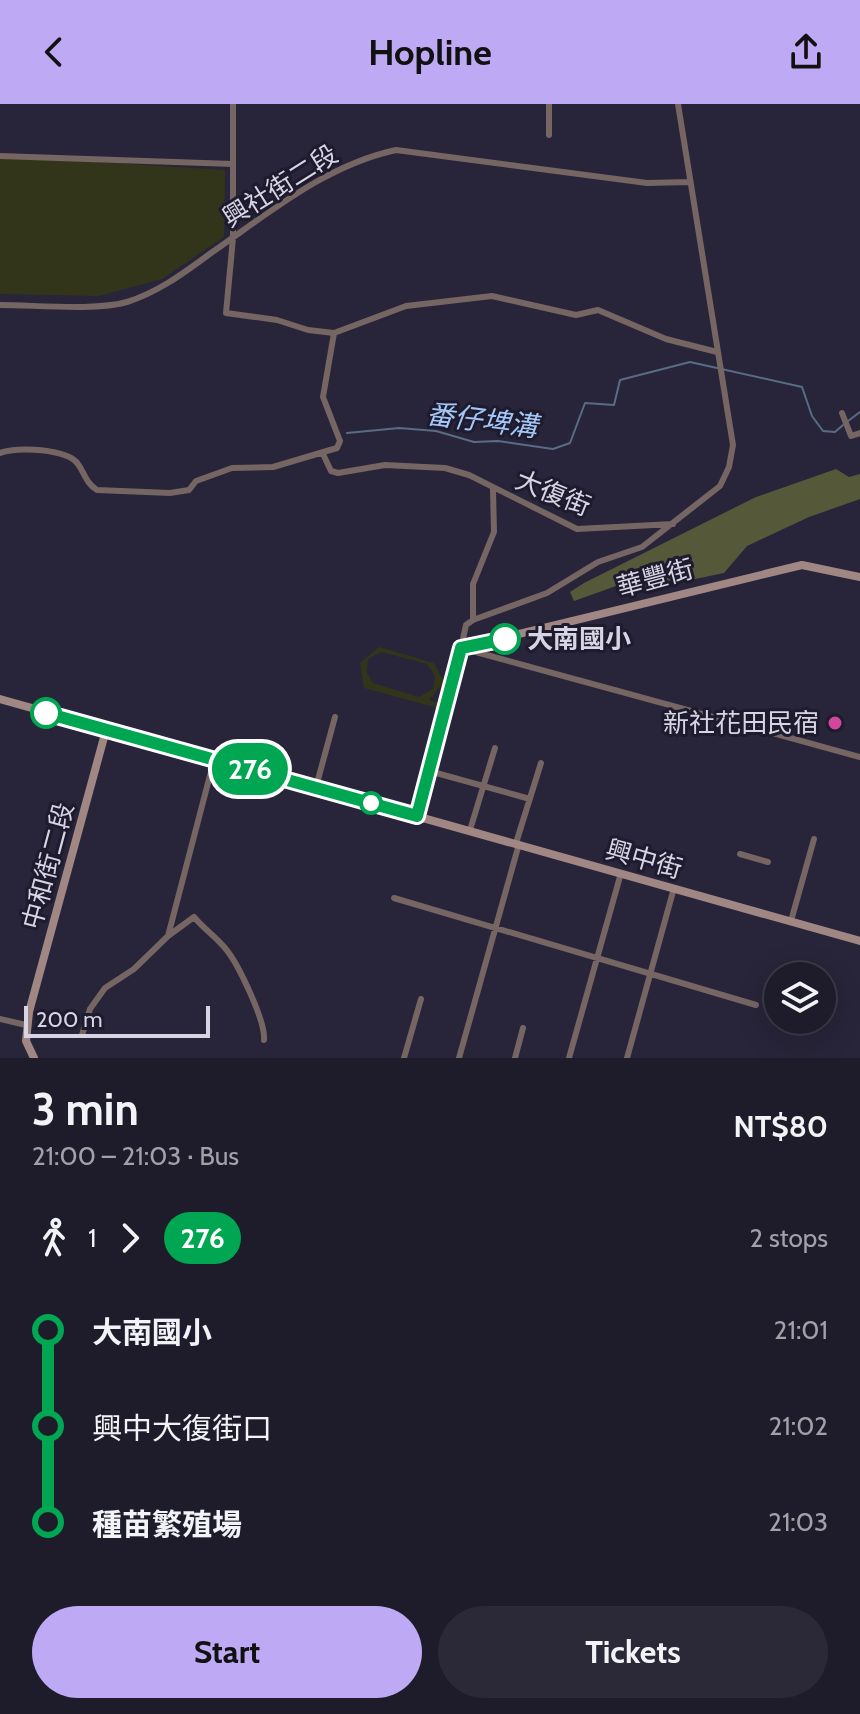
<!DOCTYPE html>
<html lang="en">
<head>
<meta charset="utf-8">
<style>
  body { margin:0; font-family:Cabin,"Noto Sans TC",sans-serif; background:#2b2837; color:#f1f3f6; height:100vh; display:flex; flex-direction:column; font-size:30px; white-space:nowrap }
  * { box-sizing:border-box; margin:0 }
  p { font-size:26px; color:#a1a1a9 }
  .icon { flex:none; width:44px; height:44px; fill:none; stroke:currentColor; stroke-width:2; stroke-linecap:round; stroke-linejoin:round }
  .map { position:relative; height:954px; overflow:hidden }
  .panel { display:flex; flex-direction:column; background:#1e1b2b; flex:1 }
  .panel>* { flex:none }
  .badge { padding:0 16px; border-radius:26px; font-size:28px; line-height:52px }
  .controls { position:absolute; left:764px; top:858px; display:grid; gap:16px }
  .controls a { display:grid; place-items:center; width:72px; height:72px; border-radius:50%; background:#1e1b2b; box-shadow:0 8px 32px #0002,0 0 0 2px #3c3947; font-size:40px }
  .scale { position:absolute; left:24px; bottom:20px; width:186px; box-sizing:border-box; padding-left:8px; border:4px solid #d7d5e3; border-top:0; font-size:22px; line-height:28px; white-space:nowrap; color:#d7d5e3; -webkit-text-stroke:6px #1e1b2f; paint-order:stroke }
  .map>.badge { position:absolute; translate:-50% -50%; box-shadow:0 0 0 4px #fff }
  .legs { display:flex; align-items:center; gap:12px; height:88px; padding:0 32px; font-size:26px }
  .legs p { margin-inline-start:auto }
  .headline { display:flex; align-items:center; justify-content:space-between; height:136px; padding:0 32px }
  h1 { font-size:44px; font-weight:700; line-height:60px }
  .cta { display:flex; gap:16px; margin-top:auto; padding:16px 32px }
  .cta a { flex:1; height:92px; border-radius:48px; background:#bea9f4; color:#111; font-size:32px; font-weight:700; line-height:92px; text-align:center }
  .cta a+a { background:#2b2837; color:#f1f3f6 }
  ul { padding:0 32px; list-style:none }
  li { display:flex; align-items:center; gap:28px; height:96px; font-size:30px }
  li i { display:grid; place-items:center; width:12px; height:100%; margin:0 10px; background:currentColor }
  li i::after { content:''; width:20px; height:20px; margin:-10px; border:6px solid; border-radius:50%; background:#1e1b2b }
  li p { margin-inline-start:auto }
  li:first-child i { background:linear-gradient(#0000 50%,currentColor 0) }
  li:last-child i { background:linear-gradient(currentColor 50%,#0000 0) }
  header { display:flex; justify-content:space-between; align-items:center; height:104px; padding:0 32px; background:#bea9f4; color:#111; font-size:36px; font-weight:700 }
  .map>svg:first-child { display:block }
  .green { fill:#33351a; fill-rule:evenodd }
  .forest { fill:#55593a }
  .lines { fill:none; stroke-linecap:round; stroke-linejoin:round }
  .stream { stroke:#586c86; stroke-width:2 }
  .street { stroke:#756563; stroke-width:6 }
  .secondary { stroke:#a18784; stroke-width:8 }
  .line-1-casing { stroke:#fff; stroke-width:18 }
  .line-1 { stroke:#00a651; stroke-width:12 }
  .stop-1-dot { fill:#fff; stroke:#00a651; stroke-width:4 }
  .hotel-dot { fill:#d1479c; stroke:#1e1b2f; stroke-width:3 }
  .labels { text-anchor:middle; stroke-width:6; stroke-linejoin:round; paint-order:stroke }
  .street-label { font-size:26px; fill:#d7d5e3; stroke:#1e1b2f }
  .stop-label { font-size:26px; font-weight:bold; fill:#d7d5e3; stroke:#1e1b2f; text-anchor:start }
  .poi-label { font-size:26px; fill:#d7d5e3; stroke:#1e1b2f; text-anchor:end }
  .water-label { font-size:28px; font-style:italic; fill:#a3c8f7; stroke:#1e1b2f }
</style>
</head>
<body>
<header><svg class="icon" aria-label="back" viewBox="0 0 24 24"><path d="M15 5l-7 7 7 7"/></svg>Hopline<svg class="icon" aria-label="share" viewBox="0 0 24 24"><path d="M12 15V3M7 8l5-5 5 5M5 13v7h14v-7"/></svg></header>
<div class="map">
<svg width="860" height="954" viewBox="0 0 860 954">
  <rect width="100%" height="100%" fill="#282439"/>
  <path class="green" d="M 0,52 L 225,66 L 224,133 L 162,175 L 99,192 L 0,190 Z
    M 379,543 L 434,559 L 444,578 L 429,596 L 440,599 L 438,604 L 364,584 L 360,559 ZM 381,548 L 427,560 L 435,572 L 433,585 L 419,593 L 373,579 L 367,569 L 368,555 Z"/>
  <path class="forest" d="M 836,365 L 849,373 L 860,370 L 860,395 L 809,413 L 747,442 L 724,469 L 628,489 L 616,482 L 574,497 L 570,488 L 584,479 L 756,393 Z"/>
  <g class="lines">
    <path class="stream" d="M 848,317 L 860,308
      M 347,329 L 399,324 L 436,327 L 474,338 L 498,337 L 553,345 L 570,339 L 585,299 L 614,301 L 620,276 L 690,258 L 802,283 L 812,312 L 823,327 L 835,328 L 843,321"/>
    <path class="street" d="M 233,0 L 233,134 L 226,209 L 277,216 L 308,226 L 334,229 L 406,202 L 492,192 L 576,211 L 598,206 L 666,235 L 717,248
      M 678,0 L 733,341 L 729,363 L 720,382 L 642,443 L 598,458 L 547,489 L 473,516 L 466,521 L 461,544 L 860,653
      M 549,31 L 549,0
      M 0,52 L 233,60
      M 0,201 C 35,201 96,207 127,198 C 159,188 185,168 211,149 C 269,109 326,61 396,46 L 647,79 L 690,78
      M 842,309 L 851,332 L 860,329
      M 0,349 C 16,342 68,345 78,360 C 85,370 86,379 97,386 L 170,389 L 189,386 L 196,377 L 232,364 L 273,363 L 337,344 L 340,337 L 323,293 L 334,229
      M 323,350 L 331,367 L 338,369 L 385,361 L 445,364 L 469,371 L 577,425 L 673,420
      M 473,516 L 473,480 L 494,428 L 493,386
      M 429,667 L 530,695
      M 316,683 L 335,613
      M 470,726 L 495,644
      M 516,739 L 541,659
      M 740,750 L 768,758
      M 394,794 L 756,901
      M 791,817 L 814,735
      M 168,832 L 194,813 C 204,825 215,832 225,844 C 238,859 266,918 264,936
      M 0,915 L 26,921
      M 82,931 L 90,905 L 105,884 L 134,865 L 168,832 L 214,656
      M 404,954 L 421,895
      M 459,954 L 519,740
      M 515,954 L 523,924
      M 569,954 L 621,769
      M 627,954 L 674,784"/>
    <path class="secondary" d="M 0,595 L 860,837
      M 417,712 L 461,544 L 802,461 L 860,473
      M 34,954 L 26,937 L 29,908 L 106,626"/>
  </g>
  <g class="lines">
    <g class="line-1-casing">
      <path id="line-1" d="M 46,609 L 417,712 L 461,544 L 505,535"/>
    </g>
    <use href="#line-1" class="line-1"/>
  </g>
  <g class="stop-1-dot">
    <circle cx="505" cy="535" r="14"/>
    <circle cx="46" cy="609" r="14"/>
    <circle cx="371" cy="699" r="10"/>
  </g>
  <circle class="hotel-dot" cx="835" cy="619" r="8"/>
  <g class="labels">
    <g class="street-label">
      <text transform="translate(280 82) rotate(-32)" y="9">興社街二段</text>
      <text transform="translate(553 389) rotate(22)" y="9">大復街</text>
      <text transform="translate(655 474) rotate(-15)" y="9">華豐街</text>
      <text transform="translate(644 755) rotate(16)" y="9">興中街</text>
      <text transform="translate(48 762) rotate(-75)" y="9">中和街二段</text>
    </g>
    <g class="stop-label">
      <text x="527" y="544">大南國小</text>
    </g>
    <g class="poi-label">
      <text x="819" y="628">新社花田民宿</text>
    </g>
    <g class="water-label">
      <text transform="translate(482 316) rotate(7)" y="10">番仔埤溝</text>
    </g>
  </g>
</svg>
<div class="controls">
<a><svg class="icon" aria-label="layers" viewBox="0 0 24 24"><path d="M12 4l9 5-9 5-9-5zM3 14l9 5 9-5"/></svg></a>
</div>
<div class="scale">200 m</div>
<b class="badge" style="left:250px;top:665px;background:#00a651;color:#fff">276</b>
</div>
<section class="panel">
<div class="headline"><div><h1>3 min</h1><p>21:00 – 21:03 · Bus</p></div><b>NT$80</b></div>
<div class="legs"><svg class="icon" aria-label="walk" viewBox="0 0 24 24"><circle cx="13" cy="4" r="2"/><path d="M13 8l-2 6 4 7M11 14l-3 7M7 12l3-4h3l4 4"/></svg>1<svg class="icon" aria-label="forward" viewBox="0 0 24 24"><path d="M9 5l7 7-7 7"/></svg><b class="badge" style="background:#00a651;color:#fff">276</b><p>2 stops</p></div>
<ul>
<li><i style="color:#00a651"></i><b>大南國小</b><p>21:01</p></li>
<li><i style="color:#00a651"></i><span>興中大復街口</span><p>21:02</p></li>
<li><i style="color:#00a651"></i><b>種苗繁殖場</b><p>21:03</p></li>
</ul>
<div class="cta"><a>Start</a><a>Tickets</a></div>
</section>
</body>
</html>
